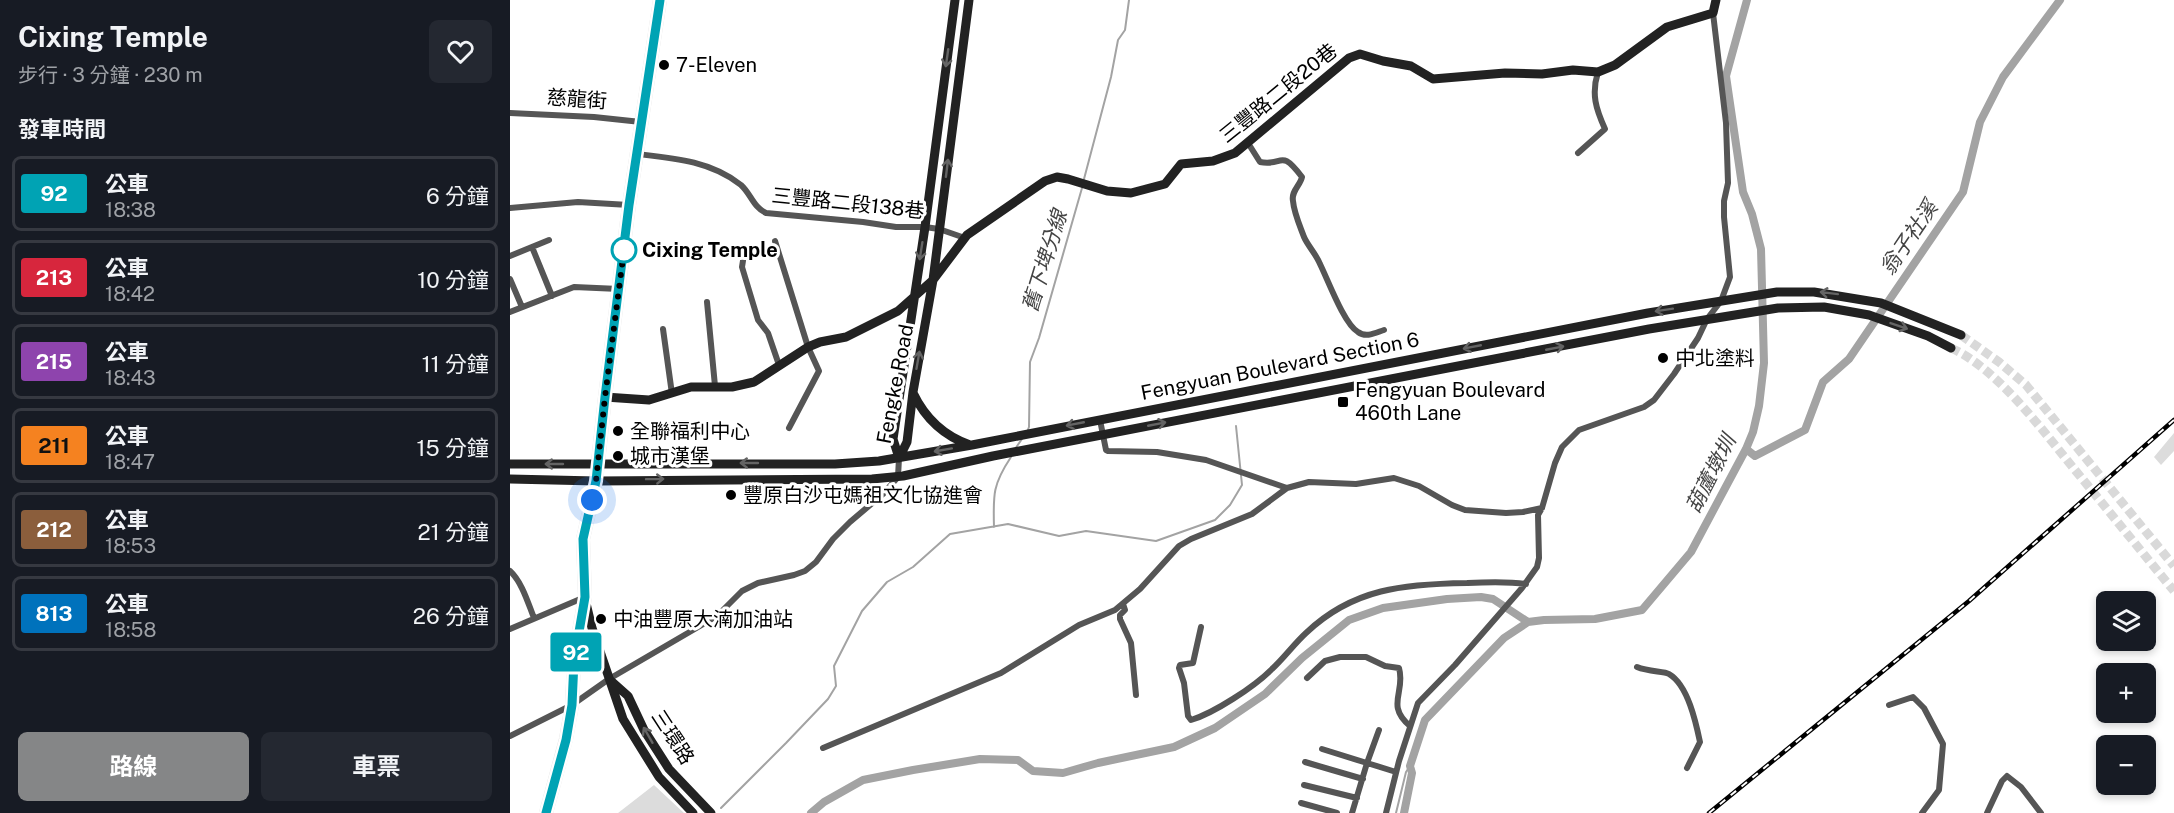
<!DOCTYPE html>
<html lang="zh-TW">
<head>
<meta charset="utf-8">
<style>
  body { margin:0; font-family:"Public Sans","Noto Sans TC",sans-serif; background:#242831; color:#f1f3f6; height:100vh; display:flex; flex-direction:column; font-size:22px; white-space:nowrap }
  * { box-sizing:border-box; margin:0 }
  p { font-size:20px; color:#9ea1a6 }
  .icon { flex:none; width:33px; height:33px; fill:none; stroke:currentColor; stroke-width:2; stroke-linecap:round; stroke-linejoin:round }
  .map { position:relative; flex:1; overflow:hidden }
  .side { display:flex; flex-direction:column; background:#171b24; width:510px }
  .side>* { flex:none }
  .badge { padding:0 12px; border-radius:4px; font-size:21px; line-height:39px }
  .tools { position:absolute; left:1586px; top:591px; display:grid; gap:12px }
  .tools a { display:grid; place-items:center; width:60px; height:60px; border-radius:9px; background:#171b24; box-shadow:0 3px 9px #0003; font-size:30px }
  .you { position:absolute; width:30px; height:30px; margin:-15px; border:4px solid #fff; border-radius:50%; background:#1a73e8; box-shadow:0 0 0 9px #1a73e833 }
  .map>.badge { position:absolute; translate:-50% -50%; box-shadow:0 0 0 3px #fff }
  h2 { padding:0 18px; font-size:22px; line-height:54px }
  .round { display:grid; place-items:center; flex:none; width:63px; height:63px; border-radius:9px; background:#242831 }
  .overview { display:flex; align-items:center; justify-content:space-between; height:102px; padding:0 18px }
  h1 { font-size:28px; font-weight:700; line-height:45px }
  .button { display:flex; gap:12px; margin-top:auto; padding:12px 18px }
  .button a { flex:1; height:69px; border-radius:9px; background:#858687; color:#fff; font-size:24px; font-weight:700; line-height:69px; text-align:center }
  .button a+a { background:#242831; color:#f1f3f6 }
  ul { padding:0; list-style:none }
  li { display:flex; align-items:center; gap:18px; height:75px; margin:0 12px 9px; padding:0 6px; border:3px solid #363941; border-radius:9px }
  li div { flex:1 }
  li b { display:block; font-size:22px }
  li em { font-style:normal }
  li .badge { min-width:66px; font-weight:700; text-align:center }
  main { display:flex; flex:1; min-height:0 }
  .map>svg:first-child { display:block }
  .green { fill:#dcdcdc }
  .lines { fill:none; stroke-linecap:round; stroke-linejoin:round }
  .stream { stroke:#a3a3a3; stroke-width:2 }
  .canal { stroke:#a3a3a3; stroke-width:8 }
  .secondary-tunnel { stroke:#d9d9d9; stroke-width:9; stroke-dasharray:9 4.5; stroke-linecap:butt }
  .primary-casing { stroke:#dbdbdb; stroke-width:14 }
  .street { stroke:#555; stroke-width:6 }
  .secondary { stroke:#222; stroke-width:9 }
  .primary { stroke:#000; stroke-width:10 }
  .rail-casing { stroke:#000; stroke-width:4.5 }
  .rail { stroke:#fff; stroke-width:2; stroke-dasharray:7; stroke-linecap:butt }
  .oneway { stroke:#646464 }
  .line-casing { stroke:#fff; stroke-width:14 }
  .line { stroke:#00a3b4; stroke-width:9 }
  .walk { stroke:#000; stroke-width:6; stroke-dasharray:0 10.8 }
  .poi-dot { fill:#000; stroke:#fff; stroke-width:2 }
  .stop-dot { fill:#fff; stroke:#00a3b4; stroke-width:3 }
  .labels { text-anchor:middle; stroke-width:6; stroke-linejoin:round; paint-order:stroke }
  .poi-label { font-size:20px; fill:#000; stroke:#fff; text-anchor:start }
  .street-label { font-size:20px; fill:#000; stroke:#fff }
  .stop-label { font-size:20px; font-weight:bold; fill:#000; stroke:#fff; text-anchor:start }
  .water-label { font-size:21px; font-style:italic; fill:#444; stroke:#fff }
</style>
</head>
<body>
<main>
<section class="side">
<div class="overview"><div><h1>Cixing Temple</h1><p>步行 · 3 分鐘 · 230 m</p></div><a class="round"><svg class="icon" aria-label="heart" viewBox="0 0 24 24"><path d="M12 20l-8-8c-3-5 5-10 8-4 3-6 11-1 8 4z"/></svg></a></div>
<h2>發車時間</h2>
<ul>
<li><span class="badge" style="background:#00a3b4;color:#fff">92</span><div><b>公車</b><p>18:38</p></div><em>6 分鐘</em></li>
<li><span class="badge" style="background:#d7263d;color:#fff">213</span><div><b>公車</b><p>18:42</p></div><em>10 分鐘</em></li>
<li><span class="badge" style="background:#8e44ad;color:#fff">215</span><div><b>公車</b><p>18:43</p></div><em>11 分鐘</em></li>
<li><span class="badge" style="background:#f58220;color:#111">211</span><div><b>公車</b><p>18:47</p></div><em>15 分鐘</em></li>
<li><span class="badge" style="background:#8b5e3c;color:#fff">212</span><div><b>公車</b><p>18:53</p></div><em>21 分鐘</em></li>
<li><span class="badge" style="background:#0072bc;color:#fff">813</span><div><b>公車</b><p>18:58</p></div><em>26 分鐘</em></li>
</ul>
<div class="button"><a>路線</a><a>車票</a></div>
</section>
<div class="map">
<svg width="1664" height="813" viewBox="0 0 1664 813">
  <rect width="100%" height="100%" fill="#fff"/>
  <path class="green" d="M 1664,433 L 1664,451 L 1651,465 L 1644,457 Z
    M 144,785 L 174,813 L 108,813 Z"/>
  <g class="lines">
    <path class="stream" d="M 574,179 L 601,77 L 608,40 L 615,30 L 619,0
      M 517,432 L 519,427 L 520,362 L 529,338 L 572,188
      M 505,449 L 512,439
      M 484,527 C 483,494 483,484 501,457
      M 211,808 L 276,743 L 318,699 L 326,686 L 324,666 L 352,611 L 377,582 L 403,567 L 440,534 L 498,524 L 549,536 L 576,531 L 646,541 L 705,520 L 720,505 L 732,485 L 726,426
      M 886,813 L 896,772 L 900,766"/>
    <path class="canal" d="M 1236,449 L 1245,456 L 1295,430 L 1313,382 L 1339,359 L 1453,192 L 1470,122 L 1493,77 L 1550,0
      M 301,813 L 314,802 L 353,780 L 403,770 L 470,759 L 508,760 L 523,771 L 553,773 L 588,763 L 664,747 L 705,728 L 755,694 L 792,658 L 839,620 L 873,608 L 937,599 L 971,597 L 983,599 L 1018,622
      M 894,813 L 902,773 L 900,766 L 915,720 L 994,638 L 1018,622 L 1034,620 L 1085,619 L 1132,610 L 1181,552 L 1236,449 L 1243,432 L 1249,406 L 1254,363 L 1251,249 L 1242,214 L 1233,192 L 1216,76 L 1237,0"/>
    <path class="secondary-tunnel" d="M 1451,335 L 1489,362 L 1516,385 L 1664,566
      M 1441,348 C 1488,369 1533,431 1565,470 C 1598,510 1631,551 1664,591"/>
    <g class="primary-casing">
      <path id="primary" d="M 36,813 L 56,739 L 62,705 L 64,661 L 75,597 L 73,539 L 86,481 L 95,397 L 119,205 L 150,0"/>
    </g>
    <path class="street" d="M 0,113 L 84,117 L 131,122
      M 738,143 L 750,162 C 774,167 769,147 792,177 C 790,186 781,191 783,201 C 784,213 790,226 794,237 C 798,246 806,254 810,264 C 818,280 834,324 848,332 C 856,338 865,333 874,330
      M 1068,153 L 1095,129 C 1086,109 1081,94 1088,72
      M 127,154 C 163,158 201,161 231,185 C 241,194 243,207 256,213 L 353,222 L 386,227 L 415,227 L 429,229 L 455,238
      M 0,208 L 68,202 L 119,205
      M 265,241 L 298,347 L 309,371 L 279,428
      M 22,247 L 42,296
      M 235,248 L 232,267 L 248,320 L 258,333 L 269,365
      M 0,256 L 39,240
      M 0,279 L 12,307
      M 197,302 L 205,386
      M 0,312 L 64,287 L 109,289
      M 153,329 L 162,394
      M 590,420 L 596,450 L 598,451 L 647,452 L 696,460 L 777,488
      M 0,571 C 12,582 18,603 24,618
      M 613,604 L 615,610 L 610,615 L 610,619 L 621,643 L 626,695
      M 691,627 L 683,663 L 670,665 L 669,668 L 674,683 L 678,716 L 681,720 C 704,713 744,687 762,669 C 774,658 784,644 796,633 C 843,588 895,584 957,583 C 977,582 996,581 1016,584
      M 0,629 L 75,597
      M 1127,667 C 1139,672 1154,671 1159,674 C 1178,685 1186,723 1190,742 L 1177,768
      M 797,678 L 815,661 L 830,657 L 856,657 L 875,666 L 889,668 C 896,692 875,705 900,726
      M 1379,705 L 1403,697 L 1414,708 L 1433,744 L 1429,790 L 1412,813
      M 0,736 L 62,705 L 99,679 L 207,616 L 232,591 L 248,583 L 284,575 L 295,571 L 306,562 L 323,539 L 340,522 L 373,494 L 388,477 L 389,458
      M 313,748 L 491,673 L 569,625 L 605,610 L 630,589 L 669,546 L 681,539 L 742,514 L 777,488 L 799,482 L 846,484 L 884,478 L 909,486 L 942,505 L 955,510 L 996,513 L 1013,512 L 1032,508
      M 812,749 L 857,763 L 869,730
      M 795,762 L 853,779
      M 794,785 L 847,798
      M 791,803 L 827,813
      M 842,813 L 857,763 L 886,772
      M 876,813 L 889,761 L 908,703 L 945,665 L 1012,588 L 1027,567 L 1029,558 L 1028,515 L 1032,508 L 1045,463 L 1052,447 L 1069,430 L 1134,407 L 1144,400 L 1164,374 L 1188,338 L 1197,319 L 1211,301 L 1220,277 L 1214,217 L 1214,201 L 1218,183 L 1216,123 L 1203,13
      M 1477,813 L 1492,781 L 1497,776 L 1511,787 L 1531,813"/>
    <path class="secondary" d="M 403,393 C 415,418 434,436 460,445
      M 95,397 L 139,400 L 181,387 L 222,387 L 244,382 L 298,347 L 310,342 L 336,337 L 388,311 L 423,280 L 457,235 L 535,181 L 547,177 L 558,179 L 597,191 L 621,193 L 655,184 L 671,164 L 703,161 L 725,153 L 839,58 L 850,54 L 873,61 L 901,66 L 923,79 L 995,73 L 1032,74 L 1063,70 L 1088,72 L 1105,65 L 1157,27 L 1203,13 L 1206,0
      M 389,458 L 397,442 L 403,392 L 423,280 L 459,0
      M 389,458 L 383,439 L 415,227 L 445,0
      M 0,464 L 325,464 L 369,461 L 462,445 L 1138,313 L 1267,292 L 1304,292 L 1371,303 L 1451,335
      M 0,479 L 86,481 L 362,479 L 393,476 L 483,456 L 1139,329 L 1268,308 L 1314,307 L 1359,315 L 1418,336 L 1441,348
      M 75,599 L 82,628 L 113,719 L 149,777 L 183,813
      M 100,680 L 118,696 L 134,730 L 159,769 L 201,813"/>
    <use href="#primary" class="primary"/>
    <g class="rail-casing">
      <path id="rail" d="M 1199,813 L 1459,601 L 1664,420"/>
    </g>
    <use href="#rail" class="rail"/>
  </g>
  <defs><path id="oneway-shaft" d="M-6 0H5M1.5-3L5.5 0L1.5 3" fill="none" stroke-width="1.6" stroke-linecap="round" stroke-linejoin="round" transform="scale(1.5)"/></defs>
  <g class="oneway">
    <use href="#oneway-shaft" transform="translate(437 58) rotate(98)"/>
    <use href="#oneway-shaft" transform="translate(437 168) rotate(-83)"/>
    <use href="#oneway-shaft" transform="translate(411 251) rotate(99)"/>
    <use href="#oneway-shaft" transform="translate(1319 293) rotate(-173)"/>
    <use href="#oneway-shaft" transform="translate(1154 310) rotate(171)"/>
    <use href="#oneway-shaft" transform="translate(1389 326) rotate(19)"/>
    <use href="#oneway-shaft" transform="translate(962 347) rotate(169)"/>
    <use href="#oneway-shaft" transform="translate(1045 348) rotate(-11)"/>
    <use href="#oneway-shaft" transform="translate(408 360) rotate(-80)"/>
    <use href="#oneway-shaft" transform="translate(565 424) rotate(169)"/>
    <use href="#oneway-shaft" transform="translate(647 424) rotate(-11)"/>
    <use href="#oneway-shaft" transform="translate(433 450) rotate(170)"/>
    <use href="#oneway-shaft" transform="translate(239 463) rotate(-180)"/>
    <use href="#oneway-shaft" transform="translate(44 464) rotate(180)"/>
    <use href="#oneway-shaft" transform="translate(145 479) rotate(-1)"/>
    <use href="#oneway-shaft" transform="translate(138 735) rotate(-120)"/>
  </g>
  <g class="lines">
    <g class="line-casing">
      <path id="line" d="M 36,813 L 56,740 L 62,705 L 64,661 L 75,597 L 73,539 L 86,481 L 95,397 L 119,205 L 150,0"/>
    </g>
    <use href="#line" class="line"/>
    <path class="walk" d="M 82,500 L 86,481 L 95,397 L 114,250"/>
  </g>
  <g class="poi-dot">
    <circle cx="154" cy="65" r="6"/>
    <circle cx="1153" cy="358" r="6"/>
    <rect x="827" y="396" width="12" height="12" rx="3"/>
    <circle cx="108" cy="431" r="6"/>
    <circle cx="108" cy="456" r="6"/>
    <circle cx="221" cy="495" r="6"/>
    <circle cx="91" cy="619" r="6"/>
  </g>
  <circle class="stop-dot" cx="114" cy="250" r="12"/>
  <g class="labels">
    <g class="poi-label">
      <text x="166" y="72">7-Eleven</text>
      <text x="1165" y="365">中北塗料</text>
      <text x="845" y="397">Fengyuan Boulevard<tspan x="845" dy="23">460th Lane</tspan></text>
      <text x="120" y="438">全聯福利中心</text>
      <text x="120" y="463">城市漢堡</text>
      <text x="233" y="502">豐原白沙屯媽祖文化協進會</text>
      <text x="103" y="626">中油豐原大湳加油站</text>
    </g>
    <g class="street-label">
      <text transform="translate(768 93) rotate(-39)" y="7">三豐路二段20巷</text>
      <text transform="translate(67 99) rotate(4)" y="7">慈龍街</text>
      <text transform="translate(338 203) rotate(6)" y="7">三豐路二段138巷</text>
      <text transform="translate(770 366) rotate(-11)" y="7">Fengyuan Boulevard Section 6</text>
      <text transform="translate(385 384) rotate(-79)" y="7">Fengke Road</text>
      <text transform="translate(163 737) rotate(57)" y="7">三環路</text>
    </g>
    <g class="stop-label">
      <text x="132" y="257">Cixing Temple</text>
    </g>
    <g class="water-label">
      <text transform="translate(1399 238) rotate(-56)" y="7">翁子社溪</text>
      <text transform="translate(535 261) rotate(-73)" y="7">舊下埤分線</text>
      <text transform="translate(1201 474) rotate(-63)" y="7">葫蘆墩圳</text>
    </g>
  </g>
</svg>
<div class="tools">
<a><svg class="icon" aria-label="layers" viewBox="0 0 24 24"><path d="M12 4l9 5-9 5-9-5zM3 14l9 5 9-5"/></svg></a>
<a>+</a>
<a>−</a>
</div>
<div class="you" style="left:82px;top:500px"></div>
<b class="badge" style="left:66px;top:652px;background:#00a3b4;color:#fff">92</b>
</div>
</main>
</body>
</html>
